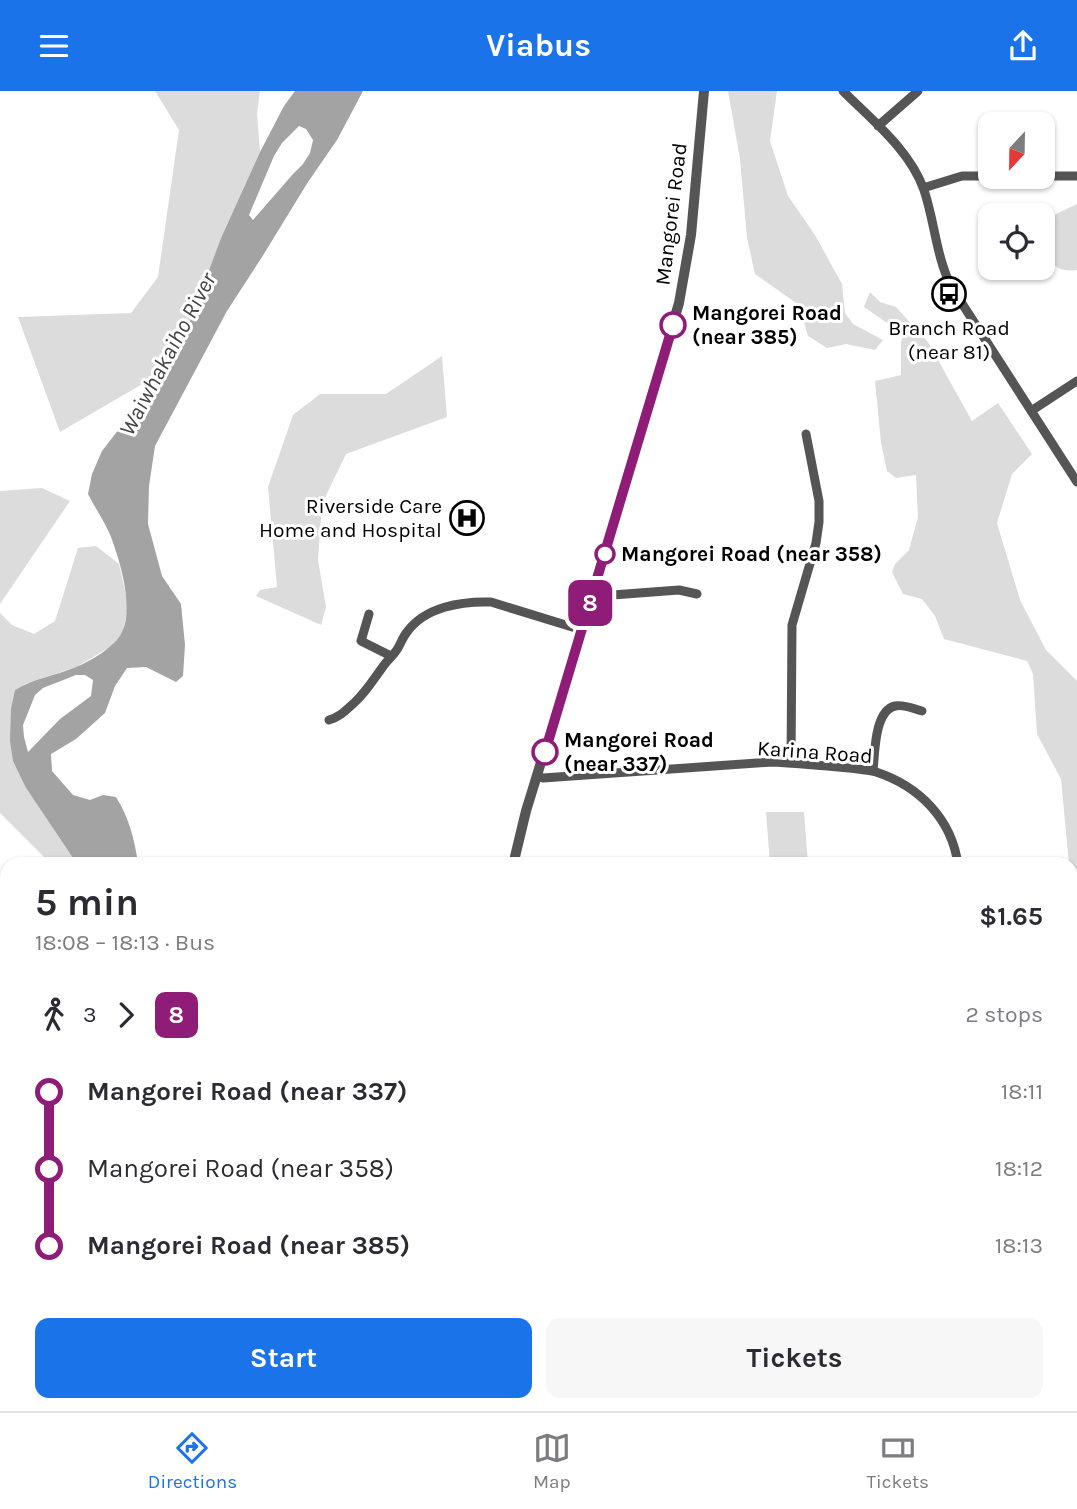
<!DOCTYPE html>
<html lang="en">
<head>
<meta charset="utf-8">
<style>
  body { margin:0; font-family:Karla,sans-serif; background:#f7f7f7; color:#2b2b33; height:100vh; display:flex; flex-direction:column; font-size:26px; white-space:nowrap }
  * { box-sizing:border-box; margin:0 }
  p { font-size:23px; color:#7c7c81 }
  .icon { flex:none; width:38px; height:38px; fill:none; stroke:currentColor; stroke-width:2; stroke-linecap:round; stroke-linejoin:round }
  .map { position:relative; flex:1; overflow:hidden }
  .details { position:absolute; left:0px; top:766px; width:1078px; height:555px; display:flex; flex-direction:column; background:#fff; border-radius:21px 21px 0 0; box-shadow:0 2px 5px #0004 }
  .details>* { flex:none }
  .badge { padding:0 14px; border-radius:10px; font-size:24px; line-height:46px }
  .needle { width:46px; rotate:202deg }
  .buttons { position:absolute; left:978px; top:21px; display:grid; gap:14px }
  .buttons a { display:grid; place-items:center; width:77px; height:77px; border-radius:14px; background:#fff; box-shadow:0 2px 5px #0004; font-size:35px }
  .map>.badge { position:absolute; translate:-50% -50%; box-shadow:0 0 0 4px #fff }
  .legs { display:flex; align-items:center; gap:10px; height:77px; padding:0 35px; font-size:23px }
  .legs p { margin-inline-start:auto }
  .head { display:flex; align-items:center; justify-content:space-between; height:119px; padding:0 35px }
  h1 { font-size:38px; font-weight:700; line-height:52px }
  .action { display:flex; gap:14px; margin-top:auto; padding:14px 35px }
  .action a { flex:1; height:80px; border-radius:14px; background:#1a73e8; color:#fff; font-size:28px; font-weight:700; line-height:80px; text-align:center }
  .action a+a { background:#f7f7f7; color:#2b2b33 }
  ul { padding:0 35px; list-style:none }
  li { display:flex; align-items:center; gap:24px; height:77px; font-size:26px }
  li i { display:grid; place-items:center; width:10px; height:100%; margin:0 9px; background:currentColor }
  li i::after { content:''; width:18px; height:18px; margin:-9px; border:5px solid; border-radius:50%; background:#fff }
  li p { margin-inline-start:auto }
  li:first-child i { background:linear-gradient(#0000 50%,currentColor 0) }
  li:last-child i { background:linear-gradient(currentColor 50%,#0000 0) }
  header { display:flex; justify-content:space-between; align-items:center; height:91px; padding:0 35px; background:#1a73e8; color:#fff; font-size:32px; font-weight:700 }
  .tabs { display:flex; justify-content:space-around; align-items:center; height:98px; border-top:2px solid #e1e1e2; background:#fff; font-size:19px; color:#7c7c81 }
  .tabs a { display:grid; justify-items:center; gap:4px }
  .tabs .on { color:#1a73e8 }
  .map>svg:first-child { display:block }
  .green { fill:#dcdcdc }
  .water { fill:#a3a3a3; fill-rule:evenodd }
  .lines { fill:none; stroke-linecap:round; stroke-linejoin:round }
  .minor { stroke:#555; stroke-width:9 }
  .tertiary { stroke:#555; stroke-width:10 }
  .line-1-casing { stroke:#fff; stroke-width:16 }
  .line-1 { stroke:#8f1d78; stroke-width:10 }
  .stop-1-dot { fill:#fff; stroke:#8f1d78; stroke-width:3.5 }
  .labels { text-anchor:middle; stroke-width:6; stroke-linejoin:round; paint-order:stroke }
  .street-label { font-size:21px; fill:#000; stroke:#fff }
  .stop-label { font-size:21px; font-weight:bold; fill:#000; stroke:#fff; text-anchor:start }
  .poi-label { font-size:21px; fill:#000; stroke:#fff }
  .water-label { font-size:23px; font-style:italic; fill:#444; stroke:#fff }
</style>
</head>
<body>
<header><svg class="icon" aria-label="menu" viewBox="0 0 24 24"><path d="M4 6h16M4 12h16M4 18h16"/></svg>Viabus<svg class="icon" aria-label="share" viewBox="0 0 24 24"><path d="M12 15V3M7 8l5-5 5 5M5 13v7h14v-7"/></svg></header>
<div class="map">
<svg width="1077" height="1320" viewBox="0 0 1077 1320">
  <rect width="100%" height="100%" fill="#fff"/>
  <path class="green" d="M 155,0 L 260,0 L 257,23 L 260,61 L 221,147 L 184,246 L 163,281 L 60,341 L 18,226 L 131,222 L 158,186 L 179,39 Z
    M 728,0 L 777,0 L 770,50 L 788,105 L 815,144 L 842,193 L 845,222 L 853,233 L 883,249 L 875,259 L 846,253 L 827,257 L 808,245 L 799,214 L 755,183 L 747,147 L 740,68 Z
    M 1077,113 L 1077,179 C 1047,184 1045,157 1044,135 L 1052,125 Z
    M 870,201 L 880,211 L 896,216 L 928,251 L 972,330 L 998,312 L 1032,363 L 1012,383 L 997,432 L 1020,509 L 1046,559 L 1077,590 L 1077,895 L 1071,897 L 1071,838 L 1073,819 L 1071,774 L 1069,773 L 1061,688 L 1037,643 L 1033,583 L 1027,570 L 944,548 L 935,525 L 922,508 L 903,503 L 892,481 L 895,473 L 909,459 L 918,426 L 916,384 L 896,387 L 887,380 L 881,352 L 875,290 L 901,284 L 901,252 L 903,243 L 864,216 Z
    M 442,265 L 447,326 L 346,363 L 322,413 L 318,469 L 326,516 L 321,534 L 256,505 L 260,499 L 277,496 L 268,396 L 293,324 L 320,303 L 386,303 Z
    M 42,397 L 70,410 L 0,513 L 0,400 Z
    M 96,455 L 119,473 L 128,514 L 123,540 L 112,555 L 76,576 L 27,592 L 15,599 L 26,697 L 77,773 L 51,773 L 0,722 L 0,522 L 12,534 L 34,543 L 55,530 L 78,457 Z
    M 766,721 L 804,721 L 808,773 L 770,773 Z
    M 0,961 L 7,962 L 7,1036 L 0,1035 Z
    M 1077,1134 L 1077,1320 L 1009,1320 L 1009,1314 L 1071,1314 L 1071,1149 Z
    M 7,1164 L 7,1314 L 254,1314 L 253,1320 L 0,1320 L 0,1165 Z
    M 794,1314 L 877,1314 L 875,1320 L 797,1320 Z"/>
  <path class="water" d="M 295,0 L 363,0 L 337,49 L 308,91 L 262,166 L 227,220 L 155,355 L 149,395 L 148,433 L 162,485 L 181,513 L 185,554 L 183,585 L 176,591 L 146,576 L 127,577 L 115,595 L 105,622 L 76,648 L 51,663 L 52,680 L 73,704 L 90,709 L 103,704 L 116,706 C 129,726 135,750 138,773 L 77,773 L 26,697 L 13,670 L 10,650 L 11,618 L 15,599 C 34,587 55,585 76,576 C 91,570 115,556 122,541 C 134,516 120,470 111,446 C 105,431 95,417 88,403 L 92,383 L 102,360 L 163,281 L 184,246 L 221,147 L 260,61 L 284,15 ZM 299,35 L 306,38 L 313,49 L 310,62 L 303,73 L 293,83 L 253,129 L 249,124 L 274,65 L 282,52 ZM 76,584 L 85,584 L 93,589 L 91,605 L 60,628 L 28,661 L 24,646 L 23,634 L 35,604 L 43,597 Z"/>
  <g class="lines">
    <path class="minor" d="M 843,0 C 872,29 910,59 924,99 C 935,132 936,166 952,197 L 1077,391
      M 878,35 L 918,0
      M 1043,85 L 1077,85
      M 923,97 L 962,85 L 990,85
      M 1031,320 L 1077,290
      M 593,502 L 599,505 L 679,499 L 697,503
      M 369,523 L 361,550 L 391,565
      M 329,629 C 340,626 346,619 355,611 C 366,601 373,589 382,577 C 386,570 392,566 396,560 C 400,555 402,547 407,541 C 425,516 461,510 491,511 L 582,539
      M 791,672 L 792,534 L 816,452 L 819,431 L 819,410 L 806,343
      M 873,680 C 875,663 874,620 895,615 C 904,613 914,618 922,620
      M 537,685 L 543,687 L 772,671 C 794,672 816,674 838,676 C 850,677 864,678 876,681 C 919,695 952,728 958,774
      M 652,1314 L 652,1320
      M 979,1314 L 981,1320"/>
    <path class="tertiary" d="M 513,774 L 526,720 L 593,502 L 679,212 L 691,144 L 704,0
      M 497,1320 L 497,1314"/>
  </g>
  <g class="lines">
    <g class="line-1-casing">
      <path id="line-1" d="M 545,661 L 673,234"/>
    </g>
    <use href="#line-1" class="line-1"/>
  </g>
  <defs>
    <g id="bus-ring" transform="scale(1.75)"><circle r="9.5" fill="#fff" stroke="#000" stroke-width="1.5"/><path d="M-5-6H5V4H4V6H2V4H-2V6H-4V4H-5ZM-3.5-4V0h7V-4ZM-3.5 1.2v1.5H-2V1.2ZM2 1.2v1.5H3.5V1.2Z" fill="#000"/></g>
    <g id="hospital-ring" transform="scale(1.75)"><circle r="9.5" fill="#fff" stroke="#000" stroke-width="1.5"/><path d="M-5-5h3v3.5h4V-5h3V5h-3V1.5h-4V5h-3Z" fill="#000"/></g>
  </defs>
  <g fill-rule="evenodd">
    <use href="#bus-ring" x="949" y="203"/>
    <use href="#hospital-ring" x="467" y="427"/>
  </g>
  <g class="stop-1-dot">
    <circle cx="673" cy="234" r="12"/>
    <circle cx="605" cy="463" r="9"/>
    <circle cx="545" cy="661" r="12"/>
  </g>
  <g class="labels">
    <g class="street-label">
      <text transform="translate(671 123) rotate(-83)" y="7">Mangorei Road</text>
      <text transform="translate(815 661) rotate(4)" y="7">Karina Road</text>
    </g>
    <g class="stop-label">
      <text x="692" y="229">Mangorei Road<tspan x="692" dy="24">(near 385)</tspan></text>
      <text x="621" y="470">Mangorei Road (near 358)</text>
      <text x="564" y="656">Mangorei Road<tspan x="564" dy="24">(near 337)</tspan></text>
    </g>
    <g class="poi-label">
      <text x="949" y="244">Branch Road<tspan x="949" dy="24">(near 81)</tspan></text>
      <text x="442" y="422" text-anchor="end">Riverside Care<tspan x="442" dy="24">Home and Hospital</tspan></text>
    </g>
    <g class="water-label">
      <text transform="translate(167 263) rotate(-62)" y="8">Waiwhakaiho River</text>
    </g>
  </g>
</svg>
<div class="buttons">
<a><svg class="needle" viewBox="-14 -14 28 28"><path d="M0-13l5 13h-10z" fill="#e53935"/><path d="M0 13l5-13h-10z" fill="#7c7c81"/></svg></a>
<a><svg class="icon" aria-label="locate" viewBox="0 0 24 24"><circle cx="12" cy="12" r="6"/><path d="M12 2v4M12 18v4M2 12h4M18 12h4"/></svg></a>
</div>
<b class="badge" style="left:590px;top:512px;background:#8f1d78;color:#fff">8</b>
<section class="details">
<div class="head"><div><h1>5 min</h1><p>18:08 – 18:13 · Bus</p></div><b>$1.65</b></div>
<div class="legs"><svg class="icon" aria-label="walk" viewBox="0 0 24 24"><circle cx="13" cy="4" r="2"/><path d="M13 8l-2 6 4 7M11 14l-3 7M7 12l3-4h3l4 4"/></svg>3<svg class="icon" aria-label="forward" viewBox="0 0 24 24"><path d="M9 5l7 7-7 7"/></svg><b class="badge" style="background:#8f1d78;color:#fff">8</b><p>2 stops</p></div>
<ul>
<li><i style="color:#8f1d78"></i><b>Mangorei Road (near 337)</b><p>18:11</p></li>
<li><i style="color:#8f1d78"></i><span>Mangorei Road (near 358)</span><p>18:12</p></li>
<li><i style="color:#8f1d78"></i><b>Mangorei Road (near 385)</b><p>18:13</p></li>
</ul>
<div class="action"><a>Start</a><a>Tickets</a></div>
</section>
</div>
<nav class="tabs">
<a class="on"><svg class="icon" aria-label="directions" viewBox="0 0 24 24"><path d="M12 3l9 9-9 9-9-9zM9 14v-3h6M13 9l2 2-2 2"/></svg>Directions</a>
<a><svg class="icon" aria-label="map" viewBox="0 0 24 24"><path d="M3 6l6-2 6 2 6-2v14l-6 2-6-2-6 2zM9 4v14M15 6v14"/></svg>Map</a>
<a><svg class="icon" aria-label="tickets" viewBox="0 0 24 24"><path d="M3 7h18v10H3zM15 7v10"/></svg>Tickets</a>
</nav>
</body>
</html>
